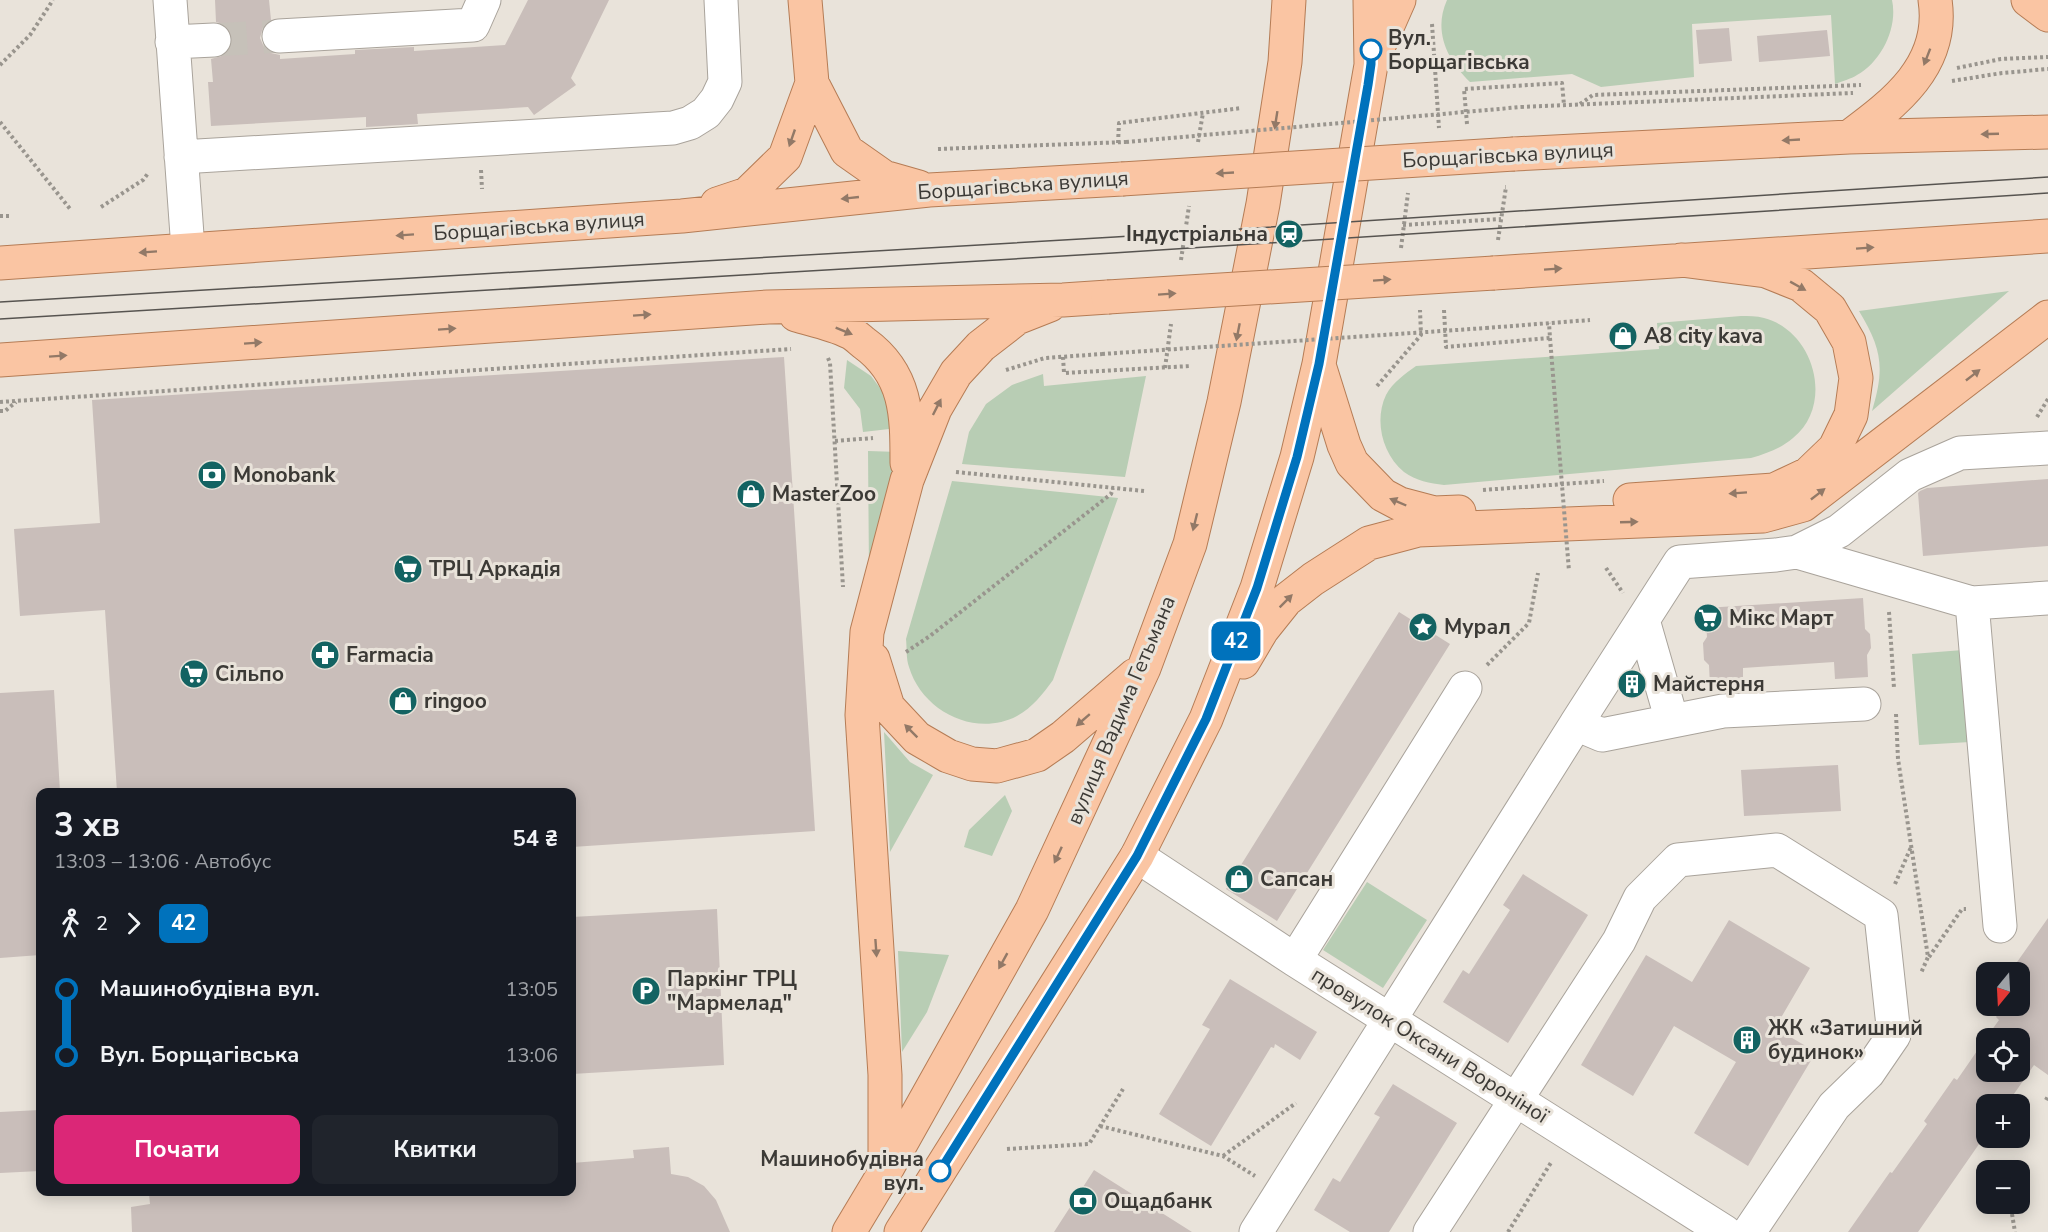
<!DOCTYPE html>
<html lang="uk">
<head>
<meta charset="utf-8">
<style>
  body { margin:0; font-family:"Nunito Sans",sans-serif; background:#20242c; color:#f1f3f6; height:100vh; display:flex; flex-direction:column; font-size:22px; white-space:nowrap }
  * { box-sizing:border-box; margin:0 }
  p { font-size:20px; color:#9ea1a6 }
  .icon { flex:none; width:33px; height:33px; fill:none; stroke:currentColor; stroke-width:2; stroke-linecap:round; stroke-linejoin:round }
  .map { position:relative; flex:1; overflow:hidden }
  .details { position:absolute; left:36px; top:788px; width:540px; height:408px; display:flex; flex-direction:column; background:#171b24; border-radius:12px; box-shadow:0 3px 15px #0003 }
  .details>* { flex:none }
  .badge { padding:0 12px; border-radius:9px; font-size:21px; line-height:39px }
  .needle { width:39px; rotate:198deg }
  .buttons { position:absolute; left:1976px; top:962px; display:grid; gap:12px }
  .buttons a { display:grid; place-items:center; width:54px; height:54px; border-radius:12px; background:#171b24; box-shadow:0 3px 15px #0003; font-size:30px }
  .map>.badge { position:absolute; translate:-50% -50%; box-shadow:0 0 0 3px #fff }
  .legs { display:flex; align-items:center; gap:9px; height:66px; padding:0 18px; font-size:20px }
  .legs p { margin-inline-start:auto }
  .overview { display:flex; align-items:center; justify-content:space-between; height:102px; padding:0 18px }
  h1 { font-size:33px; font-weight:700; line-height:45px }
  .action { display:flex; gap:12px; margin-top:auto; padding:12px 18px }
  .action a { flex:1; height:69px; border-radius:12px; background:#db2777; color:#fff; font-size:24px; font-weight:700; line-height:69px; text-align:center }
  .action a+a { background:#20242c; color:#f1f3f6 }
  ul { padding:0 18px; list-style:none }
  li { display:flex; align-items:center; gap:21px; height:66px; font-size:22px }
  li i { display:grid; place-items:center; width:9px; height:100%; margin:0 8px; background:currentColor }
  li i::after { content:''; width:15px; height:15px; margin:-8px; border:4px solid; border-radius:50%; background:#171b24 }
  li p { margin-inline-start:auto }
  li:first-child i { background:linear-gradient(#0000 50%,currentColor 0) }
  li:last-child i { background:linear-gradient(currentColor 50%,#0000 0) }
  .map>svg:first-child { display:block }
  .green { fill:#b8cdb4 }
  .building { fill:#c9beba }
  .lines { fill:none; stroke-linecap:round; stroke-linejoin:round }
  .minor-tunnel { stroke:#c6c1b9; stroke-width:33; stroke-dasharray:33 16; stroke-linecap:butt }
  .minor-casing { stroke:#a9a39b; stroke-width:35 }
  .major-casing { stroke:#b57c55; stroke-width:35 }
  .path { stroke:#99958e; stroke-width:4; stroke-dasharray:3 3; stroke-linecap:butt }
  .minor { stroke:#fff; stroke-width:33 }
  .major { stroke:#fac5a3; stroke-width:33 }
  .tram { stroke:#575450; stroke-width:1.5 }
  .major-bridge-casing { stroke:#b57c55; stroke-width:35; stroke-linecap:butt }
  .path-bridge { stroke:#99958e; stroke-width:4; stroke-dasharray:3 3; stroke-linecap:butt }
  .major-bridge { stroke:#fac5a3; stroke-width:33 }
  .oneway { fill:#927967 }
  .line-1-casing { stroke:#fff; stroke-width:14 }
  .line-1 { stroke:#0072bc; stroke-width:9 }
  .stop-1-dot { fill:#fff; stroke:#0072bc; stroke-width:3 }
  .labels { text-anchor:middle; stroke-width:6; stroke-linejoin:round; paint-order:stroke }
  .stop-label { font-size:21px; font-weight:bold; fill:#3c3a36; stroke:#e9e3da; text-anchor:start }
  .street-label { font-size:21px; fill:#3c3a36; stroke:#e9e3da }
  .poi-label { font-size:21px; font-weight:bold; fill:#3c3a36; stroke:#e9e3da; text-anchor:start }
</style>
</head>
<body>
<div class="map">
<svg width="2048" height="1232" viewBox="0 0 2048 1232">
  <rect width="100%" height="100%" fill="#e9e3da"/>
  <path class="green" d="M 1447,0 L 1892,0 C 1898,27 1882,61 1857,75 C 1851,79 1842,81 1835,84 L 1831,15 L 1692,24 L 1694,77 L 1601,87 L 1572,74 L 1470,82 C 1447,60 1433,31 1447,0 Z
    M 2009,291 L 1872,411 C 1885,368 1882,349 1859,311 Z
    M 1741,316 C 1748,316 1757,316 1764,318 C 1814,331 1835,404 1793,438 C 1780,449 1767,453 1751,458 L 1444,485 C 1430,483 1416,481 1404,472 C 1382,454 1374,420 1386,395 C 1393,382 1405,374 1416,366 L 1659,349 L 1657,323 Z
    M 847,360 L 871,376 L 889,400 L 898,428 L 863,432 L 860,409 L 844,388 Z
    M 1043,374 L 1044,386 L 1146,376 L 1125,477 L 962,464 L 969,432 L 986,404 L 1012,385 Z
    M 868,451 L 899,452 L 869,573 Z
    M 952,481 L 1118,498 L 1053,680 C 1042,695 1033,707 1017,716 C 975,738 922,711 909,667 C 906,659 907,648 906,639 Z
    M 1963,650 L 1970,742 L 1919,745 L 1912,654 Z
    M 884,732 L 910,762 L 933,775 L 890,852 Z
    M 1005,795 L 1012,811 L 992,856 L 964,847 L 969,830 Z
    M 1367,882 L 1427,920 L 1383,988 L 1323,950 Z
    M 898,951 L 949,955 L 927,1012 L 902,1052 Z"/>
  <path class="building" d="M 215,0 L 269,0 L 271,20 L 263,27 L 260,38 L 264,47 L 271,53 L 280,55 L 280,59 L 355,54 L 355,50 L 414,47 L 414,51 L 505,45 L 528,0 L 609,0 L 571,78 L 576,85 L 534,115 L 528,107 L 417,114 L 418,124 L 366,127 L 366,117 L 211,126 L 208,82 L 213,82 L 211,59 L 225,55 L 231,48 L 233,40 L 229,29 L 223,24 L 216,22 Z
    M 1729,28 L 1732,61 L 1699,64 L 1696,30 Z
    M 1827,30 L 1830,56 L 1759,62 L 1757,36 Z
    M 784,357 L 815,831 L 572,847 L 572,792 L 117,792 L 105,610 L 20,616 L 14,529 L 100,523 L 92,400 Z
    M 2048,479 L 2048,546 L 1923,556 L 1918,493 L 1920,491 L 1927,488 Z
    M 1863,598 L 1865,629 L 1870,634 L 1871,648 L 1867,655 L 1868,677 L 1835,679 L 1834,662 L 1743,668 L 1743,684 L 1710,686 L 1709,665 L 1704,660 L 1703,643 L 1707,637 L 1705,608 Z
    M 1399,612 L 1450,644 L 1277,921 L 1226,889 Z
    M 54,690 L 60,792 L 40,792 L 40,955 L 0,958 L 0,693 Z
    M 1838,765 L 1841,811 L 1744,816 L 1741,770 Z
    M 1523,874 L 1588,915 L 1508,1043 L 1443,1002 L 1463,970 L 1469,974 L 1510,910 L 1503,905 Z
    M 717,909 L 724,1065 L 572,1074 L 572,917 Z
    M 2048,918 L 2048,1075 L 2034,1065 L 2007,1104 L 1986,1104 L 1986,1134 L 1918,1232 L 1848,1232 L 1890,1172 L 1892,1173 L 1927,1124 L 1924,1121 L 1954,1078 L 1957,1080 L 1986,1038 L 1986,1071 L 2019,1071 L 2019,1038 L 1986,1038 L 1999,1020 L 1996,1017 L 2004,1005 L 2019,1005 L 2019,984 L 2028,972 L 2010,972 Z
    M 1729,920 L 1810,968 L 1775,1028 L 1816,1052 L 1748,1166 L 1694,1133 L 1736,1062 L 1674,1026 L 1633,1096 L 1581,1065 L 1646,955 L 1692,982 Z
    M 1230,979 L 1317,1032 L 1300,1060 L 1275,1044 L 1274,1048 L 1271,1047 L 1211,1146 L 1159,1114 L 1210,1029 L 1202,1025 Z
    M 1393,1084 L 1457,1123 L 1389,1232 L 1350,1232 L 1314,1210 L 1333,1178 L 1340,1182 L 1380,1117 L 1374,1114 Z
    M 40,1110 L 40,1171 L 0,1173 L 0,1112 Z
    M 669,1147 L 671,1174 L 688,1177 L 704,1186 L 716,1200 L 730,1232 L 132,1232 L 131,1207 L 150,1204 L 149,1194 L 189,1191 L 572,1191 L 572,1163 L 634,1158 L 633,1150 Z
    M 1094,1170 L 1192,1232 L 1054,1232 Z"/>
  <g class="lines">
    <path class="minor-tunnel" d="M 214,40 L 279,36"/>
    <g class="minor-casing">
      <path id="minor" d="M 170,0 L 188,249
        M 279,36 L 473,25 L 484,0
        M 172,42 L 214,40
        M 181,157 L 673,128 L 690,123 L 706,113 L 717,99 L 725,82 L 721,0
        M 1797,552 L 1972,603 L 2048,598
        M 1972,603 L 2000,926
        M 1643,620 L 1672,721
        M 1576,724 L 1680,562 L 1776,555 L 1797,552 L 1839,531 L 1910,475 L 1960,453 L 2048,448
        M 1137,856 L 1295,960 L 1725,1232
        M 1295,960 L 1465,688
        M 1256,1232 L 1576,724 L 1602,735 L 1723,711 L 1864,704
        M 1430,1232 L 1619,941 L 1640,898 L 1678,860 L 1777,850 L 1881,915 L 1894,1035 L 1868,1073 L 1834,1106 L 1749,1232"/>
    </g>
    <g class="major-casing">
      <path id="major" d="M 805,0 L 812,83 L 847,151 L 884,177 L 919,187
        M 2028,0 L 2048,15
        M 1376,52 L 1399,0
        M 1849,137 C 1895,103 1945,65 1935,0
        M 1514,154 L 1849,137 L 2048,132
        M 717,204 L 747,194 L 785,157 L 812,83
        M 0,263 L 682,216 L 929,190 L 1122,179
        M 1494,273 L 2048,236
        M 796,315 C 813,320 833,324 849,332 C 854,334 859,339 864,343 C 907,374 907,415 907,463
        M 0,360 L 768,307 L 1063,300 L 1108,297
        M 1319,365 L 1344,445 L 1352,463 L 1383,495 L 1400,504 L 1434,513 L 1459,512
        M 1630,500 L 1774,490 L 1808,474 L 1835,448 L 1851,415 L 1856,378 L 1849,342 L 1830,309 L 1801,285 L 1766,271 L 1681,260
        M 873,659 L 888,707 L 917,738 L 948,756 L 972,764 L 997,766 L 1037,755 L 1063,737 L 1135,675
        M 1243,662 L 1262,630 L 1286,600 L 1313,579 L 1369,543 L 1418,530 L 1763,516 L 1803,505 L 2048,317
        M 885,1171 L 885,1075 L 862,715 L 867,632 L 907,480 L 935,409 L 956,373 L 981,346 L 1017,318 L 1050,305
        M 849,1232 L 885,1172 L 1032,910 L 1144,668 L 1190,544 L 1224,402 L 1263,204 L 1285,62 L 1289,0
        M 901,1232 L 1137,856 L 1206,719 L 1257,588 L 1297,457 L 1319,364 L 1371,65 L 1370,0"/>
    </g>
    <path class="path" d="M 1432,24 L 1439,128
      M 0,65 L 30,35 L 53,0
      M 1957,68 L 2001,59 L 2048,57
      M 1952,81 L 2002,73 L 2048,69
      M 1580,104 L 1593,95 L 1861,85
      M 1521,107 L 1853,93
      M 0,122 L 71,210
      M 1467,124 L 1464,89 L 1562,83 L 1564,105
      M 1198,142 L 1203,113
      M 1118,143 L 1119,123 L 1242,108
      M 938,149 L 1126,142
      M 481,170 L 482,189
      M 101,207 L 143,180 L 149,172
      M 0,216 L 9,216
      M 1403,225 L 1501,219
      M 1498,240 L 1506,187 L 1505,187
      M 1401,248 L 1408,193
      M 1181,260 L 1189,206
      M 1444,310 L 1446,347 L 1550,338 L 1549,323
      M 1486,328 L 1590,320
      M 1063,357 L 1064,373 L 1191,366
      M 828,358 L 830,363 L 843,587
      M 1165,368 L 1171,324
      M 1006,370 L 1045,358 L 1102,354
      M 1377,386 L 1421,335 L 1420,310
      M 0,402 L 791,349
      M 0,411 L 5,411 L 16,402
      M 2037,417 L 2048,399
      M 835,441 L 873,438
      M 956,472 L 1144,491
      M 1483,490 L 1604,481
      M 1606,568 L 1623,593
      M 1889,612 L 1894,688
      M 906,652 L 930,636 L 1111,494 L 1113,488
      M 1487,665 L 1529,623 L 1538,573
      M 1896,714 L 1898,759 L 1928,957 L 1921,973
      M 1895,884 L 1911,847
      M 1929,957 L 1962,909 L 1966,909
      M 2046,1100 L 2048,1096
      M 1100,1126 L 1223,1156 L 1255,1176
      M 1007,1149 L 1089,1144 L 1123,1089
      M 1223,1156 L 1296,1103
      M 2012,1214 L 2015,1232
      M 1508,1232 L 1552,1161"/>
    <use href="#minor" class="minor"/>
    <use href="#major" class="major"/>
    <path class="tram" d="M 0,302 L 1115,237 L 2048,177
      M 0,319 L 1113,253 L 2048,193"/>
    <g class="major-bridge-casing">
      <path id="major-bridge" d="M 1122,179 L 1514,154
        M 1108,297 L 1494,273"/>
    </g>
    <path class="path-bridge" d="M 1126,142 L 1521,107
      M 1550,338 L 1569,571
      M 1102,354 L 1486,328"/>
    <use href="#major-bridge" class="major-bridge"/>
  </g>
  <defs><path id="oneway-solid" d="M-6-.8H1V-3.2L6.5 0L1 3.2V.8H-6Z" transform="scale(1.5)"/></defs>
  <g class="oneway">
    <use href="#oneway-solid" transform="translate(1927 57) rotate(111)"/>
    <use href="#oneway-solid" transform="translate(1276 120) rotate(99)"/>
    <use href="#oneway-solid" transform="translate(1990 134) rotate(178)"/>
    <use href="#oneway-solid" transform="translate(792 138) rotate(109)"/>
    <use href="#oneway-solid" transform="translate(1791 140) rotate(177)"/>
    <use href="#oneway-solid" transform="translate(1225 173) rotate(177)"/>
    <use href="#oneway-solid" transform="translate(850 198) rotate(174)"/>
    <use href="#oneway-solid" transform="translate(405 235) rotate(176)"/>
    <use href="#oneway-solid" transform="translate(1865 248) rotate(-4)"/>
    <use href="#oneway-solid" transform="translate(148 252) rotate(176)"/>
    <use href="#oneway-solid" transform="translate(1553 269) rotate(-4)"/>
    <use href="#oneway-solid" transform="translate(1382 280) rotate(-4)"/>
    <use href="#oneway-solid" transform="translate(1798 286) rotate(29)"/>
    <use href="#oneway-solid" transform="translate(1167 294) rotate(-4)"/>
    <use href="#oneway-solid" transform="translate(642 315) rotate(-4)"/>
    <use href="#oneway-solid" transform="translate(447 329) rotate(-4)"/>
    <use href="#oneway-solid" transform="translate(844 331) rotate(22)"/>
    <use href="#oneway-solid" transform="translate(1238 332) rotate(101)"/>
    <use href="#oneway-solid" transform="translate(253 343) rotate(-4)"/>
    <use href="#oneway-solid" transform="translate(58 356) rotate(-4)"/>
    <use href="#oneway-solid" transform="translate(1973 375) rotate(-38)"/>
    <use href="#oneway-solid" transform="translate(937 407) rotate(-63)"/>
    <use href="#oneway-solid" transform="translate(1738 493) rotate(176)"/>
    <use href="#oneway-solid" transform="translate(1818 494) rotate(-38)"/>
    <use href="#oneway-solid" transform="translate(1398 502) rotate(-157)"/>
    <use href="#oneway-solid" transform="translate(1195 522) rotate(104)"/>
    <use href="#oneway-solid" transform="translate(1629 522) rotate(-2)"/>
    <use href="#oneway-solid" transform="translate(1286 601) rotate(-45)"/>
    <use href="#oneway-solid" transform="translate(1083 720) rotate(139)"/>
    <use href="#oneway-solid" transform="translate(911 731) rotate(-135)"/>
    <use href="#oneway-solid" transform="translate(1058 855) rotate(115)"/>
    <use href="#oneway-solid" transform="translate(876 948) rotate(86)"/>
    <use href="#oneway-solid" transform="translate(1003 961) rotate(119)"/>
  </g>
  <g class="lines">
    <g class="line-1-casing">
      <path id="line-1" d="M 940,1171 L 1137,856 L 1206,719 L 1257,588 L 1297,457 L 1319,364 L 1368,85 L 1371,64 L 1371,50"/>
    </g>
    <use href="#line-1" class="line-1"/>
  </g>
  <defs>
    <g id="station-disc" transform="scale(1.5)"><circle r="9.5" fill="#136362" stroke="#e9e3da"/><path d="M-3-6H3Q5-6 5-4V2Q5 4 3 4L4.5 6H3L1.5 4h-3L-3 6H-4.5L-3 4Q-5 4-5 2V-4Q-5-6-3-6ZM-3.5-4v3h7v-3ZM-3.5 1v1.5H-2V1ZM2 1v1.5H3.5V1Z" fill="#fff"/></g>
    <g id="shop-disc" transform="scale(1.5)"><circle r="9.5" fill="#136362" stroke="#e9e3da"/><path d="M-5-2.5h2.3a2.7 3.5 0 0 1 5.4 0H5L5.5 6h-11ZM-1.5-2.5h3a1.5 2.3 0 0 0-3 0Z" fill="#fff"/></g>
    <g id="bank-disc" transform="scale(1.5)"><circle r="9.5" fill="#136362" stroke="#e9e3da"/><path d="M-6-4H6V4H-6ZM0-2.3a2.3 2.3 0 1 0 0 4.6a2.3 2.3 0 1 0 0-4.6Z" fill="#fff"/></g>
    <g id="supermarket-disc" transform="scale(1.5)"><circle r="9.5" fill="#136362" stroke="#e9e3da"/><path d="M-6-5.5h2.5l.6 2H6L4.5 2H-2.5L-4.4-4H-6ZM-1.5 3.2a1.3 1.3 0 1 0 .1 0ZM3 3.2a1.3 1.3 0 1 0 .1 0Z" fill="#fff"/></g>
    <g id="sight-disc" transform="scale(1.5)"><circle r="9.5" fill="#136362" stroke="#e9e3da"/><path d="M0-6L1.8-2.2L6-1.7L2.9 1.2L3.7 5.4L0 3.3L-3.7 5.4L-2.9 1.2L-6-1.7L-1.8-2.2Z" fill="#fff"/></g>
    <g id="pharmacy-disc" transform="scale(1.5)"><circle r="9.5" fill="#136362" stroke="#e9e3da"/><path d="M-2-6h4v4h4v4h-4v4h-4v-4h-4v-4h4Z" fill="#fff"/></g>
    <g id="building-disc" transform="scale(1.5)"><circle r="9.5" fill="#136362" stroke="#e9e3da"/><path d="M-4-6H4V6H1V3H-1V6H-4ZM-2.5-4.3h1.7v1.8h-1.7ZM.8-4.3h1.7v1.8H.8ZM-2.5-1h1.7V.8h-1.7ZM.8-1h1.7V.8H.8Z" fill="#fff"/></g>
    <g id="parking-disc" transform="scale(1.5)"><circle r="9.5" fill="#136362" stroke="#e9e3da"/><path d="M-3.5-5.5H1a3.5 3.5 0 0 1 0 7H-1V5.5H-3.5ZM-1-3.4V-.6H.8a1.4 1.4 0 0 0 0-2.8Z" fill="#fff"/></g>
  </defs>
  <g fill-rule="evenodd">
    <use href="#station-disc" x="1289" y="234"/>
    <use href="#shop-disc" x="1623" y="336"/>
    <use href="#bank-disc" x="212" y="475"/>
    <use href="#shop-disc" x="751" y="494"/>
    <use href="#supermarket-disc" x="408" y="569"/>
    <use href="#supermarket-disc" x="1708" y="618"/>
    <use href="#sight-disc" x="1423" y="627"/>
    <use href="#pharmacy-disc" x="325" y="655"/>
    <use href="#supermarket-disc" x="194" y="674"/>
    <use href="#building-disc" x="1632" y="684"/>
    <use href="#shop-disc" x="403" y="701"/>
    <use href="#shop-disc" x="1239" y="879"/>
    <use href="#parking-disc" x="646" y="991"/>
    <use href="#building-disc" x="1747" y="1040"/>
    <use href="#bank-disc" x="1083" y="1201"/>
  </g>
  <g class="stop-1-dot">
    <circle cx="1371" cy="50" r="10"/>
    <circle cx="940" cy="1171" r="10"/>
  </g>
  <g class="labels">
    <g class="stop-label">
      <text x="1388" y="45">Вул.<tspan x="1388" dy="24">Борщагівська</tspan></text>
      <text x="924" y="1166" text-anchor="end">Машинобудівна<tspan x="924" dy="24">вул.</tspan></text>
    </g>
    <g class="street-label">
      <text transform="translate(1508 155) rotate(-3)" y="7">Борщагівська вулиця</text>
      <text transform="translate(1023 185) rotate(-4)" y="7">Борщагівська вулиця</text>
      <text transform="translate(539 226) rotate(-4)" y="7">Борщагівська вулиця</text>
      <text transform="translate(1121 710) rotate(-67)" y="7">вулиця Вадима Гетьмана</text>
      <text transform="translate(1430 1045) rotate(32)" y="7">провулок Оксани Вороніної</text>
    </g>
    <g class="poi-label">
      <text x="1268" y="241" text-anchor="end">Індустріальна</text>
      <text x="1644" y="343">A8 city kava</text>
      <text x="233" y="482">Monobank</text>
      <text x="772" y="501">MasterZoo</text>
      <text x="429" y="576">ТРЦ Аркадія</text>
      <text x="1729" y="625">Мікс Март</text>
      <text x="1444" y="634">Мурал</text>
      <text x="346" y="662">Farmacia</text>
      <text x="215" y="681">Сільпо</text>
      <text x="1653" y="691">Майстерня</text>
      <text x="424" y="708">ringoo</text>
      <text x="1260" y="886">Сапсан</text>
      <text x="667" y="986">Паркінг ТРЦ<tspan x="667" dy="24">"Мармелад"</tspan></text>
      <text x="1768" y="1035">ЖК «Затишний<tspan x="1768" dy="24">будинок»</tspan></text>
      <text x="1104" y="1208">Ощадбанк</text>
    </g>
  </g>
</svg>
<div class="buttons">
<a><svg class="needle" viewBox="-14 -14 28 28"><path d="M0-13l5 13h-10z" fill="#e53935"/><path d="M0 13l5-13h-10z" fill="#9ea1a6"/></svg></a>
<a><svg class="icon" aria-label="locate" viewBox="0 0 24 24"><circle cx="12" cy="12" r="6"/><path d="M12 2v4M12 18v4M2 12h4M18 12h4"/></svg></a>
<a>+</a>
<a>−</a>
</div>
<b class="badge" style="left:1236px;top:641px;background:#0072bc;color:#fff">42</b>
<section class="details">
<div class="overview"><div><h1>3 хв</h1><p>13:03 – 13:06 · Автобус</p></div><b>54 ₴</b></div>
<div class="legs"><svg class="icon" aria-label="walk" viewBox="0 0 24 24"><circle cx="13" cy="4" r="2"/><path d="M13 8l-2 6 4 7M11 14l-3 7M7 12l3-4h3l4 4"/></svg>2<svg class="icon" aria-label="forward" viewBox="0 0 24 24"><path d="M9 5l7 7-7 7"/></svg><b class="badge" style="background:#0072bc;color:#fff">42</b></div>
<ul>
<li><i style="color:#0072bc"></i><b>Машинобудівна вул.</b><p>13:05</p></li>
<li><i style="color:#0072bc"></i><b>Вул. Борщагівська</b><p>13:06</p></li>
</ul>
<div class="action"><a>Почати</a><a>Квитки</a></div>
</section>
</div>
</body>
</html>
